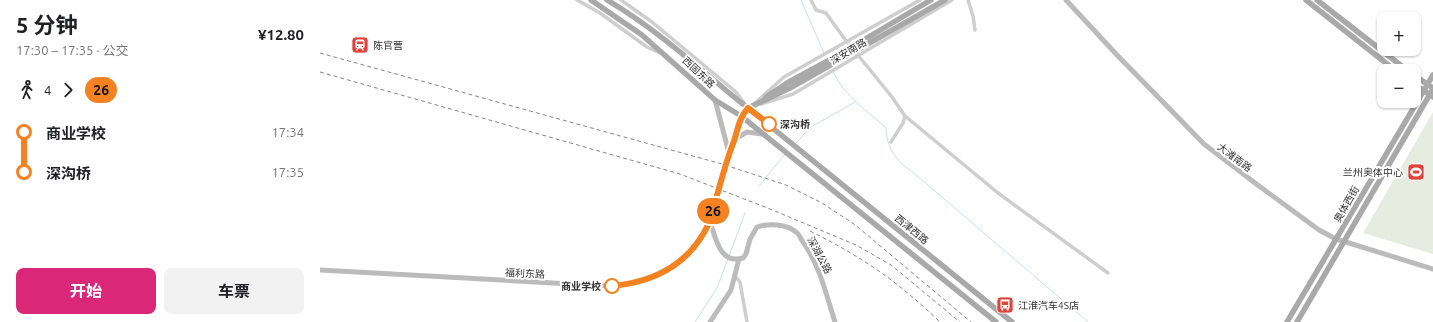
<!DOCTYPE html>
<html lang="zh">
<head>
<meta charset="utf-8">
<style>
  body { margin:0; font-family:Ubuntu,"Noto Sans SC",sans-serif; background:#f2f2f2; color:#202124; height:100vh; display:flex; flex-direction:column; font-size:15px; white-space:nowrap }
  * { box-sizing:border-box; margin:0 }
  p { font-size:13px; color:#757577 }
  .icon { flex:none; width:22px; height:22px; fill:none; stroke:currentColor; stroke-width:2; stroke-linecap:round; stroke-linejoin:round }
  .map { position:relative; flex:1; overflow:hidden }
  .panel { display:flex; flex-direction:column; background:#fff; width:320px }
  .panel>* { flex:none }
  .badge { padding:0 8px; border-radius:13px; font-size:14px; line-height:26px }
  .buttons { position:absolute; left:1057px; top:12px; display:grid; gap:8px }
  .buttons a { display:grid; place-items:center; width:44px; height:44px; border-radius:8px; background:#fff; box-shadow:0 1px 3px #0004; font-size:20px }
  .map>.badge { position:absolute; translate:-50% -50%; box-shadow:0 0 0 2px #fff }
  .legs { display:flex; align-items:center; gap:6px; height:44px; padding:0 16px; font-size:13px }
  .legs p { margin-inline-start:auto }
  .summary { display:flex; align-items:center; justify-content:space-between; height:68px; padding:0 16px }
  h1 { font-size:22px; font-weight:700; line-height:30px }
  .button { display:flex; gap:8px; margin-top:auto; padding:8px 16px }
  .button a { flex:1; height:46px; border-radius:8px; background:#db2777; color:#fff; font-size:16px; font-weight:700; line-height:46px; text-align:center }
  .button a+a { background:#f2f2f2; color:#202124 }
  ul { padding:0 16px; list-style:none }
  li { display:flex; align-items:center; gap:14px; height:40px; font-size:15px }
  li i { display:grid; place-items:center; width:6px; height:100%; margin:0 5px; background:currentColor }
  li i::after { content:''; width:10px; height:10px; margin:-5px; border:3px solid; border-radius:50%; background:#fff }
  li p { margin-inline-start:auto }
  li:first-child i { background:linear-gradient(#0000 50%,currentColor 0) }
  li:last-child i { background:linear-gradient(currentColor 50%,#0000 0) }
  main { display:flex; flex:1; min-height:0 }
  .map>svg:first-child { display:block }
  .green { fill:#e6ede0 }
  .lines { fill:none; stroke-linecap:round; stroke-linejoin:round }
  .stream { stroke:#cddcec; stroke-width:1 }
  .secondary-tunnel { stroke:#d6d6d6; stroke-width:5; stroke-dasharray:5 2.5; stroke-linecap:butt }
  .street { stroke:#cecece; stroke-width:3.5 }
  .secondary { stroke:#bbb; stroke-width:5 }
  .primary { stroke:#a9a9a9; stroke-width:5.5 }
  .rail { stroke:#868686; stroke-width:1; stroke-dasharray:4 3; stroke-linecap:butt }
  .line-1-casing { stroke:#fff; stroke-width:9 }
  .line-1 { stroke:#f58220; stroke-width:6 }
  .stop-1-dot { fill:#fff; stroke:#f58220; stroke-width:2 }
  .labels { text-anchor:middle; stroke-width:4; stroke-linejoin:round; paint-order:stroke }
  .poi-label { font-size:10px; fill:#313131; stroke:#fff; text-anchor:start }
  .street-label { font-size:10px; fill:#313131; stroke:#fff }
  .stop-label { font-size:10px; font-weight:bold; fill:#313131; stroke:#fff; text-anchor:start }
</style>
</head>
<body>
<main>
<section class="panel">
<div class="summary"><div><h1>5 分钟</h1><p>17:30 – 17:35 · 公交</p></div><b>¥12.80</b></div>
<div class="legs"><svg class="icon" aria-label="walk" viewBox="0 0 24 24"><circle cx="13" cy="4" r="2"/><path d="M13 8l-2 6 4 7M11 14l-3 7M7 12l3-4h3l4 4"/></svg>4<svg class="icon" aria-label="forward" viewBox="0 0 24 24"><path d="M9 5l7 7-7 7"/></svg><b class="badge" style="background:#f58220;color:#111">26</b></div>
<ul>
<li><i style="color:#f58220"></i><b>商业学校</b><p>17:34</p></li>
<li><i style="color:#f58220"></i><b>深沟桥</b><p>17:35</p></li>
</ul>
<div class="button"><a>开始</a><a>车票</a></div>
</section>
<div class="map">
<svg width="1113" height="322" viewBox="0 0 1113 322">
  <rect width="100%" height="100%" fill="#fff"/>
  <path class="green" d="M 1113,112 L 1113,254 L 1043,233 Z"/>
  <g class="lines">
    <path class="stream" d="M 481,0 L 504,53
      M 513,72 C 524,95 547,111 566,128 C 567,151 577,161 595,174 L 768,322
      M 476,143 L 491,127 L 535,102
      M 439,186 L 465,154
      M 409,256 L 425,213
      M 375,322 L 397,288 L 408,259"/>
    <path class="secondary-tunnel" d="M 394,205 L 403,177"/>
    <path class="street" d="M 257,0 L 280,13 L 327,47 L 340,53
      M 301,0 L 332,22 L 416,92 L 424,103
      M 491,0 L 496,10 L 506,13 L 524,38 L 572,97 L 585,116 L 678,193 L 788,273
      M 648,0 L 653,16 L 655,30
      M 434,104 L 464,77 L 600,0
      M 441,104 L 473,94 L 632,0
      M 571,142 L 583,123 L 585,116
      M 415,276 L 420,282 L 427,322"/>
    <path class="secondary" d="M 746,0 L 797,55 L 884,144 L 935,183 L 999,230 L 1016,239 L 1113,269
      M 395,100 L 409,153
      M 415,139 L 427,132 L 442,134
      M 403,177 L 409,153 L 421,116
      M 390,222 C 396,239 400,265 423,258 L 426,254 L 430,239 L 437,227 C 449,223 466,224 476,232 C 479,234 481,239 483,242 C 500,266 506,294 515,322
      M 0,270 L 287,286 C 339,282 383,260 394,205
      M 390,322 L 411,290 L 419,259"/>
    <path class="primary" d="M 271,0 L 322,35 L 395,100 L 421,116 L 676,322
      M 287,0 C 331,26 369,59 408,92 L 692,322
      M 986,0 L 1076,71
      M 997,0 L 1088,71
      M 1094,75 L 1113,88
      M 1094,84 L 1113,97
      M 446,97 L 467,83 L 515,57 L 611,0
      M 428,108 L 470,88 L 625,0
      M 967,322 L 1113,75
      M 977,322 L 1113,89"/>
    <path class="rail" d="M 0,53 L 402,164 L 466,185 L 502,203 L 534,224 L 651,322
      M 0,72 L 360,174 L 450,209 L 536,245 L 571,265 L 640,322
      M 490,231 C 544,258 577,281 620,322"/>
  </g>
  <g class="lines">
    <g class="line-1-casing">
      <path id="line-1" d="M 292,286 C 336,282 370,264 389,223 C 393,217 393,209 395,202 C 401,182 406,161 414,141 C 418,129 419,118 428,108 L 449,124"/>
    </g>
    <use href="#line-1" class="line-1"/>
  </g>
  <defs>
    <g id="station-square" transform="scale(0.9)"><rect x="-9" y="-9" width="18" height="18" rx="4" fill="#df433c" stroke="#fff"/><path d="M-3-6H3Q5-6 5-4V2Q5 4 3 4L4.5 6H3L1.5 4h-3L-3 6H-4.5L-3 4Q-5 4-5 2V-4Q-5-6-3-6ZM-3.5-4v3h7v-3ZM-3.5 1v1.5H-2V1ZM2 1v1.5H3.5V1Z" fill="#fff"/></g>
    <g id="stadium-square" transform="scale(0.9)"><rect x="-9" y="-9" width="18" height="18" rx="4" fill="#df433c" stroke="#fff"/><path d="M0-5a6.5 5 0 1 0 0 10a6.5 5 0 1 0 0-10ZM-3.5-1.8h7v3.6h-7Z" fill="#fff"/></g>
    <g id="bus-square" transform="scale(0.9)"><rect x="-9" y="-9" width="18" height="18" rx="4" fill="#df433c" stroke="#fff"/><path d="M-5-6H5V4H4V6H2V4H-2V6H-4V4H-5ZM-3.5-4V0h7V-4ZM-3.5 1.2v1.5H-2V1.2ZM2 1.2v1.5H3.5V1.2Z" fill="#fff"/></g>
  </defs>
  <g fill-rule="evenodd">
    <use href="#station-square" x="40" y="45"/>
    <use href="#stadium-square" x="1096" y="172"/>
    <use href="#bus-square" x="685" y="305"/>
  </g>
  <g class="stop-1-dot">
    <circle cx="449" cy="124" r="7"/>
    <circle cx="292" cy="286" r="7"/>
  </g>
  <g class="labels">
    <g class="poi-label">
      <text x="53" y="49">陈官营</text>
      <text x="1083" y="176" text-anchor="end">兰州奥体中心</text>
      <text x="698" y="309">江淮汽车4S店</text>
    </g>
    <g class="street-label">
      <text transform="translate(528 51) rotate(-31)" y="4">深安南路</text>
      <text transform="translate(379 72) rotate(43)" y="4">西固东路</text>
      <text transform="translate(915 157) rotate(37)" y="4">大滩南路</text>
      <text transform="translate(1026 204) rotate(-60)" y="4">奥体西街</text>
      <text transform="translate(592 229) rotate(39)" y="4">西津西路</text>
      <text transform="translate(500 255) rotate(62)" y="4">深湖公路</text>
      <text transform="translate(205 273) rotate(3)" y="4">福利东路</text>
    </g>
    <g class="stop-label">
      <text x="460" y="128">深沟桥</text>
      <text x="281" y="290" text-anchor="end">商业学校</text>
    </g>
  </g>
</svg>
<div class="buttons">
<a>+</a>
<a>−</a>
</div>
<b class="badge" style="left:393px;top:211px;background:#f58220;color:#111">26</b>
</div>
</main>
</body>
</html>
